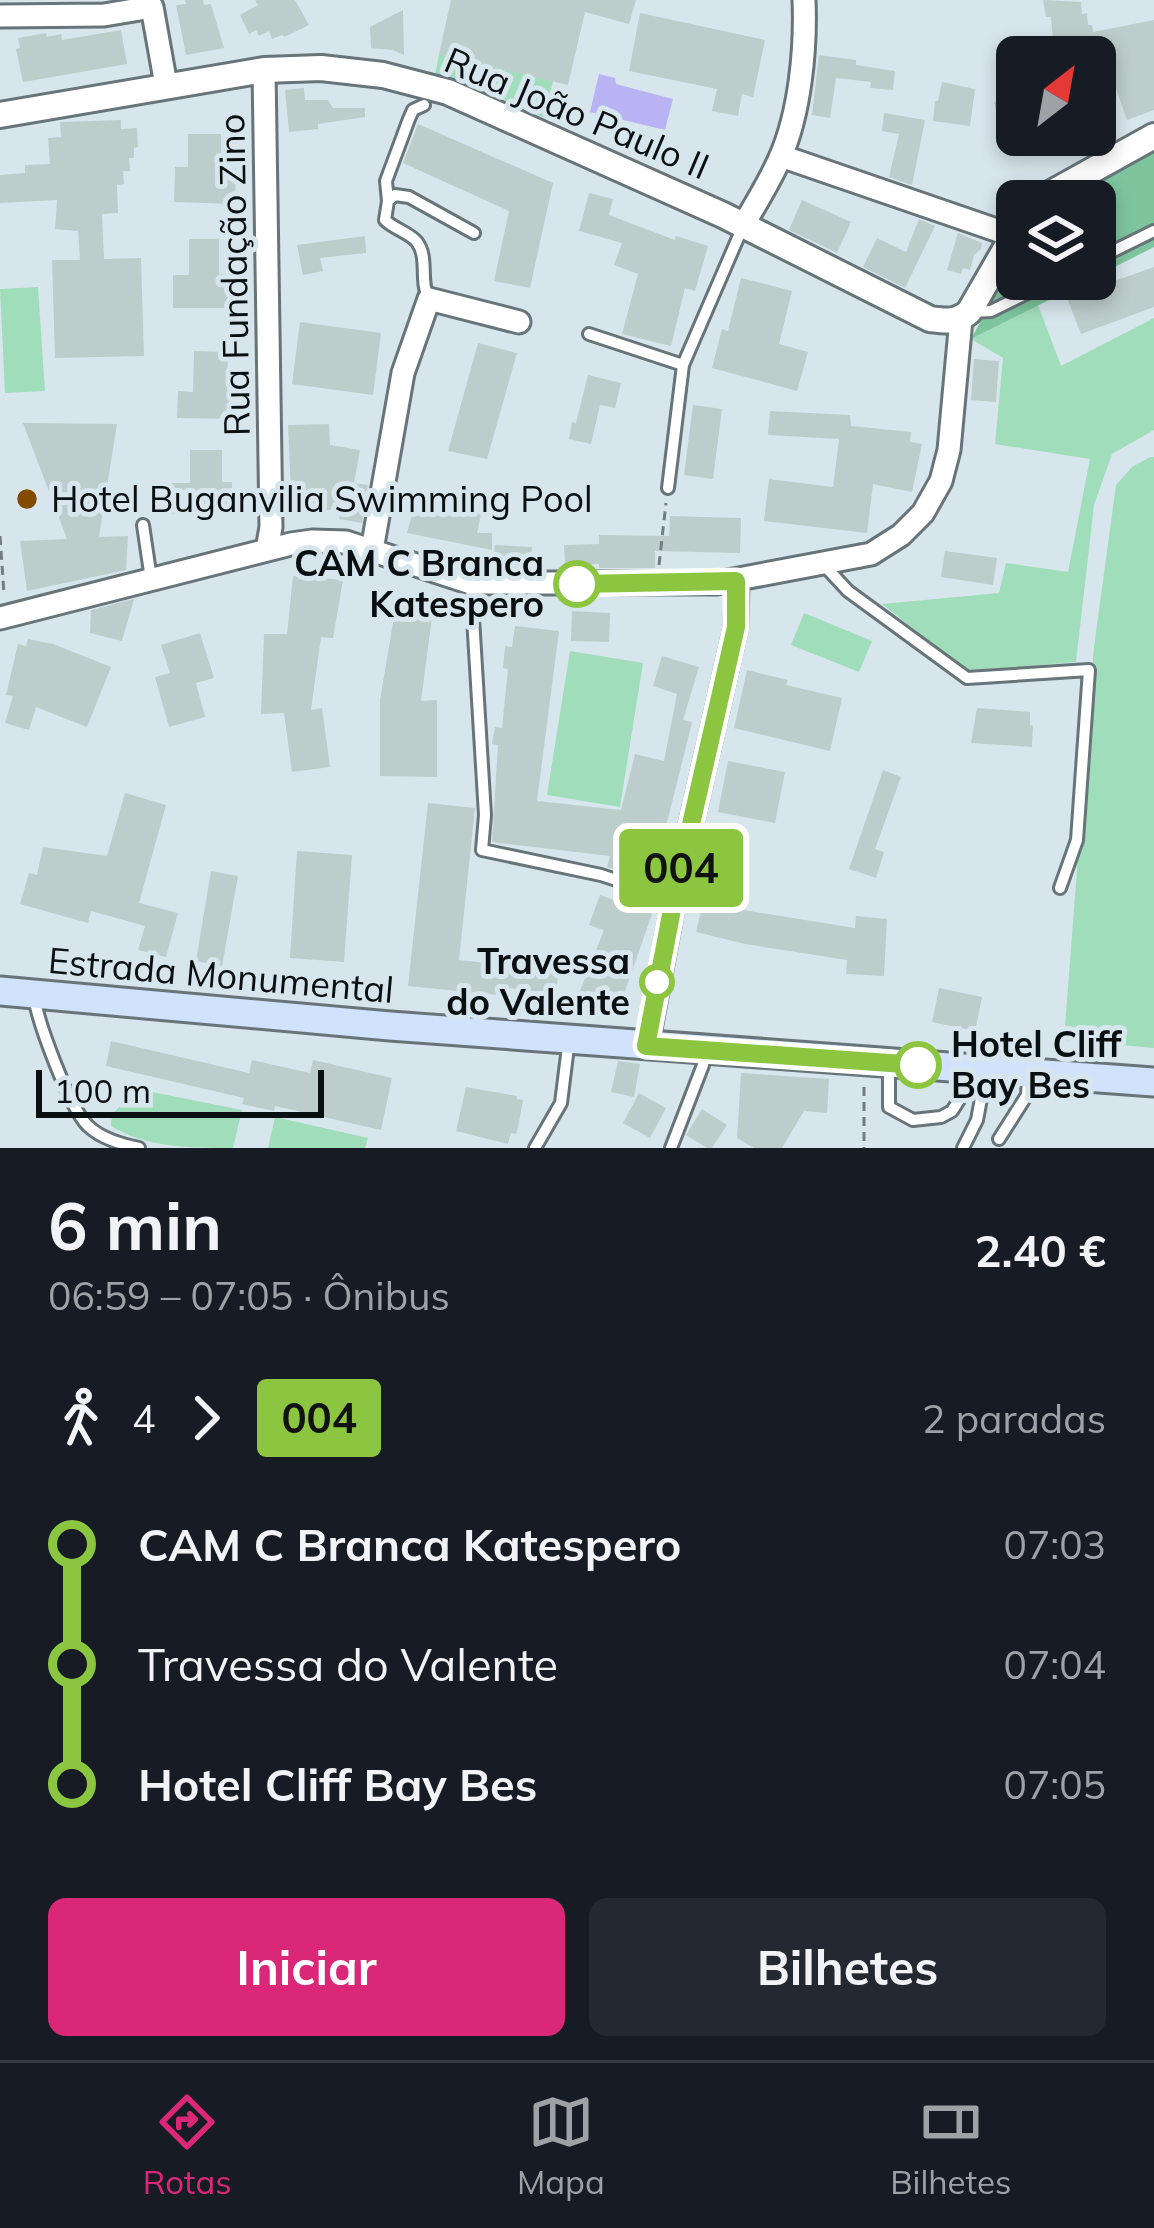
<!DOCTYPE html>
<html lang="pt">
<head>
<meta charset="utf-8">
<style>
  body { margin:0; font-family:Mulish,sans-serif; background:#242831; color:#f1f3f6; height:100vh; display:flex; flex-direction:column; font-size:45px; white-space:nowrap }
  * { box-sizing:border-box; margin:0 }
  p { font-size:39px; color:#9ea1a6 }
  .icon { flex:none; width:66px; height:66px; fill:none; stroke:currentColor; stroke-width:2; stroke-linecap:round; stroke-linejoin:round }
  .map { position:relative; height:1148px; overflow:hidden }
  .details { display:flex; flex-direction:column; background:#171b24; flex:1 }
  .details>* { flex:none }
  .badge { padding:0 24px; border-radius:9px; font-size:42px; line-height:78px }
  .needle { width:78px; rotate:31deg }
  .tools { position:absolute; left:996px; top:36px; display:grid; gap:24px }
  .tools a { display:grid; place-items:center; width:120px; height:120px; border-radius:18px; background:#171b24; box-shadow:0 6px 18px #0003; font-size:60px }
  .scale { position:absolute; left:36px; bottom:30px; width:288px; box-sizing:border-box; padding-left:12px; border:6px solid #0a0f11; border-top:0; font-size:33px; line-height:42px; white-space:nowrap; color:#0a0f11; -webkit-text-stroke:9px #d7e6ec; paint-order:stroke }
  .map>.badge { position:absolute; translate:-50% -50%; box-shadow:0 0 0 6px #fff }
  .legs { display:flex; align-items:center; gap:18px; height:132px; padding:0 48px; font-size:39px }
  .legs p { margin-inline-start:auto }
  .head { display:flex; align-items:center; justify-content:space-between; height:204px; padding:0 48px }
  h1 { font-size:66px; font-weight:700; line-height:90px }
  .button { display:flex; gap:24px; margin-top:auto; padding:24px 48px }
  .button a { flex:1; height:138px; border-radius:18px; background:#db2777; color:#fff; font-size:48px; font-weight:700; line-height:138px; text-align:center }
  .button a+a { background:#242831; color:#f1f3f6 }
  ul { padding:0 48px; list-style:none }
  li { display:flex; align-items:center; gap:42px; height:120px; font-size:45px }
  li i { display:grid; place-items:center; width:18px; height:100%; margin:0 15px; background:currentColor }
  li i::after { content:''; width:30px; height:30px; margin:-15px; border:9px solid; border-radius:50%; background:#171b24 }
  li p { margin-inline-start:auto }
  li:first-child i { background:linear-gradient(#0000 50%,currentColor 0) }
  li:last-child i { background:linear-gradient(currentColor 50%,#0000 0) }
  .menu { display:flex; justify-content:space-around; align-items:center; height:168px; border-top:3px solid #363941; background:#171b24; font-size:33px; color:#9ea1a6 }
  .menu a { display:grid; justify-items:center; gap:6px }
  .menu .selected { color:#db2777 }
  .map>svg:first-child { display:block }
  .green { fill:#a0ddbb }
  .forest { fill:#7ec59e }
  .water { fill:#b9b2f3 }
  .building { fill:#bdcdcc }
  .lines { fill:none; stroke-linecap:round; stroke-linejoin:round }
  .service-casing { stroke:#677479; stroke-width:16 }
  .minor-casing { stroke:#677479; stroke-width:27 }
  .tertiary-casing { stroke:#677479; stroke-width:30 }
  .secondary-casing { stroke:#677479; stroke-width:33 }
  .path { stroke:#737d81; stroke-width:3; stroke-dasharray:9 6; stroke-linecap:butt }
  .service { stroke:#fff; stroke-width:10 }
  .minor { stroke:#fff; stroke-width:21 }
  .tertiary { stroke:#fff; stroke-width:24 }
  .secondary { stroke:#d0e2fc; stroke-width:27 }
  .line-1-casing { stroke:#fff; stroke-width:27 }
  .line-1 { stroke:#8cc641; stroke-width:18 }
  .poi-dot { fill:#844a00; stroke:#d7e6ec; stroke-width:4.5 }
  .stop-1-dot { fill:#fff; stroke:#8cc641; stroke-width:6 }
  .labels { text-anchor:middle; stroke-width:10; stroke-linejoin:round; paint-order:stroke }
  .street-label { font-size:36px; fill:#0a0f11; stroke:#d7e6ec }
  .poi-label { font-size:36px; fill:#0a0f11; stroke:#d7e6ec; text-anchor:start }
  .stop-label { font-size:36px; font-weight:bold; fill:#0a0f11; stroke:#d7e6ec; text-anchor:end }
</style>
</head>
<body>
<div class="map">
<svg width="1154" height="1148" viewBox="0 0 1154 1148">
  <rect width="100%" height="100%" fill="#d7e6ec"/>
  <path class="green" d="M 439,54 L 553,81 L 545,118 L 477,89 L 435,76 Z
    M 38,287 L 45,391 L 5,393 L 0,289 Z
    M 1038,305 L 1061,366 L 1154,318 L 1154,430 L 1112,454 L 1094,505 L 1076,662 L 967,671 L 882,604 L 999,593 L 1006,563 L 1068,572 L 1090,459 L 995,444 L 1003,358 L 971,339 Z
    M 1150,457 L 1154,457 L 1154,1048 L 1064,1040 L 1094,647 L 1116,485 L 1132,467 Z
    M 804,613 L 872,641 L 859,672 L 791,645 Z
    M 570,651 L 643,663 L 620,807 L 547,795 Z
    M 127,1087 L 242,1110 L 233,1148 C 192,1148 146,1148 111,1126 C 112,1110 117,1107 131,1102 Z
    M 275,1117 L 368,1138 L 365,1148 L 268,1148 Z"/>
  <path class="forest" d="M 1154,150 L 1154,247 L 1095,277 L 1095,201 L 1054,201 Z
    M 1017,255 L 1017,279 L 1091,279 L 971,339 Z"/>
  <path class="water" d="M 599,74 L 615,78 L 616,84 L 673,99 L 665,130 L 590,112 Z"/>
  <path class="building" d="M 185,0 L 203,0 L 204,5 L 211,4 L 224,48 L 186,55 L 176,5 L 186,4 Z
    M 255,0 L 295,0 L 309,25 L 284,37 L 282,35 L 272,39 L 269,31 L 259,36 L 256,30 L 249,34 L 240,15 L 258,5 Z
    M 451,0 L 636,0 L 629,24 L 585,12 L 568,85 L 439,54 Z
    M 1043,0 L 1081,2 L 1082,14 L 1087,13 L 1088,25 L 1092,25 L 1093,32 L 1154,20 L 1154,110 L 1127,120 L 1106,60 L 1095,61 L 1095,57 L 1065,57 L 1063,41 L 1053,42 L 1051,17 L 1046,17 Z
    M 403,10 L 404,55 L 392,50 L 371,48 L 370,27 Z
    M 640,13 L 765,40 L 753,97 L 742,94 L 738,116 L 712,111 L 717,89 L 629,71 Z
    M 121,30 L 127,64 L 23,82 L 16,49 L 20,48 L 18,38 L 46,33 L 47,37 L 61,34 L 62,40 Z
    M 819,55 L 856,60 L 856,65 L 895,71 L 893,90 L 870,88 L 871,82 L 836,78 L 830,118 L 812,115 Z
    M 942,82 L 975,89 L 970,126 L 933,121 L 935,101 L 938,101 Z
    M 304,88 L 305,100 L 328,100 L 333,108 L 365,108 L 365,117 L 318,124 L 318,129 L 289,132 L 285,90 Z
    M 1017,97 L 1017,136 L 1003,140 L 994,102 Z
    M 884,113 L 925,120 L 912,185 L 889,177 L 899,134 L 882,131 Z
    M 121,120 L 121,129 L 137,128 L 138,147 L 134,148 L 134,158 L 129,158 L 130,171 L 123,171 L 124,184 L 117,185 L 118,213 L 102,214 L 104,259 L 141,258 L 144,356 L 55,358 L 52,260 L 80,260 L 78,231 L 55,229 L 57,200 L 0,203 L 0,175 L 25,173 L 25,165 L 50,164 L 48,138 L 61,137 L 60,122 Z
    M 418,124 L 553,183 L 530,288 L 494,281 L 509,211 L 403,163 Z
    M 188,134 L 221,134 L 221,167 L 236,168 L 235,204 L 174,202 L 175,167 L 188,167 Z
    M 589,193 L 613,199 L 609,215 L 675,240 L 676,236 L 708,246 L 695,291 L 685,288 L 671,346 L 622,334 L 638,274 L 614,265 L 622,243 L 579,231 Z
    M 802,200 L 851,222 L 837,253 L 789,230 Z
    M 919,219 L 935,226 L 905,288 L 863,267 L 877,238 L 906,252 Z
    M 958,233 L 982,243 L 981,249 L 974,255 L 970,270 L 963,268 L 961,274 L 947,270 Z
    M 365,236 L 366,253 L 320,258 L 323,271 L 303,275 L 297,245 Z
    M 189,239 L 219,239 L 219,274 L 231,274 L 231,308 L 173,308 L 173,275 L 189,275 Z
    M 1154,267 L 1154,307 L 1081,334 L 1067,298 Z
    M 741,278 L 792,291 L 779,344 L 808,352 L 797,391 L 712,368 L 722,329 L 728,331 Z
    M 300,322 L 381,333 L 373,395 L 292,384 Z
    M 478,343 L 517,353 L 487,459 L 448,451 Z
    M 194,351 L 228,352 L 227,390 L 236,390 L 235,419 L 177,418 L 178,391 L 193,392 Z
    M 974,359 L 999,361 L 996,402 L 971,400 Z
    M 588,375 L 621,383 L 615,408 L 600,405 L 591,444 L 569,439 L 572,422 L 576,423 Z
    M 693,405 L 722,409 L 713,479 L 684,475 Z
    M 770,411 L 850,415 L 851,426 L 911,432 L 910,442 L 922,444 L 912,492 L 873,484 L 867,533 L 764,521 L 769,479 L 833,487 L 839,439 L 768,435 Z
    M 23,423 L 117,424 L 99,537 L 128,536 L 126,570 L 27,591 L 20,541 L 67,539 Z
    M 329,424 L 330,445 L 360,450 L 354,483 L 368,485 L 362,523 L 339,519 L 340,509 L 292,513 L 288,425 Z
    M 190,450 L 222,450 L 222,482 L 232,482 L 232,514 L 171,514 L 171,483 L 190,483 Z
    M 418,492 L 483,505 L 477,533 L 492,533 L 492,550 L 407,533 Z
    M 670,516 L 741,518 L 740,553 L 655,551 L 655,568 L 599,568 L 599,564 L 565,566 L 564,545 L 599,544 L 599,535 L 669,536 Z
    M 495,545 L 532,547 L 530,568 L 493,568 Z
    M 945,551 L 997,558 L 993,585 L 941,577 Z
    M 293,576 L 343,580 L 333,638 L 321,637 L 311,710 L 322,708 L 330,767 L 292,772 L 284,713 L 261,714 L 264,634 L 287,634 Z
    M 398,593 L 434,602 L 421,701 L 437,700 L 437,777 L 380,776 L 380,700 Z
    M 134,599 L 122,641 L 90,633 L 91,610 Z
    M 572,611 L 610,613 L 609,642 L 571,641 Z
    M 515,626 L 559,631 L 537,801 L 621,810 L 635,754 L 664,761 L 677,694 L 653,686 L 662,656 L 699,667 L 683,720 L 692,722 L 689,735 L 652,882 L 607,867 L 610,856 L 492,842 L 498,745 L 492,744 L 495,727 L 502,728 L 508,669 L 503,668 L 505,646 L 512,647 Z
    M 200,633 L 214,678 L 196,683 L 205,717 L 169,727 L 155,677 L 170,673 L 161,645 Z
    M 28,639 L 53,644 L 111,667 L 87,727 L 36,707 L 29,730 L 5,723 L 13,696 L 6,695 L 18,644 L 26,646 Z
    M 747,670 L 788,680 L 786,685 L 842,698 L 830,751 L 734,728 Z
    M 977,708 L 1030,712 L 1030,725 L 1033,726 L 1032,747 L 971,743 Z
    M 728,761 L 785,772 L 775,823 L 718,812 Z
    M 883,770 L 901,777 L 875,849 L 884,852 L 876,878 L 849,869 Z
    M 125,793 L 166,805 L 139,903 L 178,913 L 166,957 L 138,950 L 145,926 L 91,911 L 88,923 L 20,904 L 29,873 L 37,875 L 43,847 L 107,856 Z
    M 428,803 L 475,808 L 459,960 L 496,964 L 497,958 L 559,965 L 556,994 L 499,987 L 498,995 L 408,986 Z
    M 297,851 L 352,855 L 344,962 L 290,958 Z
    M 211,871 L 238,876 L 222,966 L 196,961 Z
    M 709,877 L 749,887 L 743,910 L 855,928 L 856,916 L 887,919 L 884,976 L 846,974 L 847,960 L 745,944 L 696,932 Z
    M 600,895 L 652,914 L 623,997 L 605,990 L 603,1018 L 570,1016 L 604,930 L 589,925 Z
    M 939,988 L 982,997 L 975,1031 L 932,1022 Z
    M 111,1041 L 249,1073 L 252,1060 L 310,1073 L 313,1060 L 392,1078 L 381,1130 L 275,1106 L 274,1111 L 242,1104 L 244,1098 L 106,1066 Z
    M 618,1061 L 640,1064 L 634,1097 L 611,1092 Z
    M 741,1073 L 829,1079 L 827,1113 L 804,1111 L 782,1148 L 754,1148 L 737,1138 Z
    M 466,1087 L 517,1096 L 517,1099 L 523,1100 L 518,1128 L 516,1134 L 511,1133 L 508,1144 L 456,1131 Z
    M 639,1093 L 666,1108 L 650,1138 L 623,1123 Z
    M 702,1109 L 727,1125 L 712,1148 L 707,1148 L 686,1135 Z"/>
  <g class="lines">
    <g class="service-casing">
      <path id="service" d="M 388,201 L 386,181 L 409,119 L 413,110 L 424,105
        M 1095,260 L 1154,231
        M 429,299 C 419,282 429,258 417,242 C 410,233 394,229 385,220 L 388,201 L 395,195 L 409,197 L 474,233
        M 971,312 L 991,311 L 1056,279
        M 589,334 L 683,365
        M 668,488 L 683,365 L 744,224
        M 143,525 L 151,579
        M 823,564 L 848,591 L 967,678 L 1089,670 L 1077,840 L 1060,888
        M 471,585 L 485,815 L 482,850 L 601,875 L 674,899
        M 34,996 C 38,1023 69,1107 88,1126 C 102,1139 121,1144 139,1148
        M 889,1067 L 889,1107 L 913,1120 L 941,1117 L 952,1111 L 959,1100 L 962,1072
        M 999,1139 L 1027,1095 L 1028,1076
        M 535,1148 L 561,1103 L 569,1039
        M 671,1148 L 703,1065 L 706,1050
        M 963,1148 L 977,1120 L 986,1072"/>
    </g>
    <g class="minor-casing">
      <path id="minor" d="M 152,7 L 166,85
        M 0,16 L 104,15 L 152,7
        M 264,70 L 271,527 L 267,550
        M 781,156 L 1002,232 L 1015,233
        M 744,224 C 756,203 770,181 780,158 C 800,113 806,49 804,0
        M 372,550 L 403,373 L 429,299 L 519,322
        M 0,618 L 291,544 L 312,541 L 346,542 L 471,583 L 717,583 L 871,554 L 901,535 L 923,513 L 941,481 L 949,450 L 961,319
        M 647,1045 L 674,899 L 736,627 L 737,582"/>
    </g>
    <g class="tertiary-casing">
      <path id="tertiary" d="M 0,115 L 264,70 L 321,68 L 383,75 L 448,92 L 723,215 L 930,319 C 946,321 956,323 969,312 L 1017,229
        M 1037,201 L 1154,136"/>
    </g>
    <g class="secondary-casing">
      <path id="secondary" d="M 0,991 L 390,1026 L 1154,1082"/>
    </g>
    <path class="path" d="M 0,536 L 4,594
      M 659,565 L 666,503
      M 864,1087 L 864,1148"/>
    <use href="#service" class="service"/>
    <use href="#minor" class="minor"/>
    <use href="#tertiary" class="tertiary"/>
    <use href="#secondary" class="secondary"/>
  </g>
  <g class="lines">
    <g class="line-1-casing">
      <path id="line-1" d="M 577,584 L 736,581 L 736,627 L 674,899 L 646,1046 L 918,1065"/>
    </g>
    <use href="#line-1" class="line-1"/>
  </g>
  <circle class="poi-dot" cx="27" cy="499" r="12"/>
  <g class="stop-1-dot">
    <circle cx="577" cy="584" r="21"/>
    <circle cx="657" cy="982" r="15"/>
    <circle cx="918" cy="1065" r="21"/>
  </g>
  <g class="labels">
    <g class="street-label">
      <text transform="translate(577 113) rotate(23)" y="13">Rua João Paulo II</text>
      <text transform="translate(234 275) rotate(-91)" y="13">Rua Fundação Zino</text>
      <text transform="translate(221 975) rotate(5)" y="13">Estrada Monumental</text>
    </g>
    <g class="poi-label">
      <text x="51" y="512">Hotel Buganvilia Swimming Pool</text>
    </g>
    <g class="stop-label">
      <text x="544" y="576">CAM C Branca<tspan x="544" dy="41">Katespero</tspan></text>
      <text x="630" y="974">Travessa<tspan x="630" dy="41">do Valente</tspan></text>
      <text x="951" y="1057" text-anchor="start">Hotel Cliff<tspan x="951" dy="41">Bay Bes</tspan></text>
    </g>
  </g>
</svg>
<div class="tools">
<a><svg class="needle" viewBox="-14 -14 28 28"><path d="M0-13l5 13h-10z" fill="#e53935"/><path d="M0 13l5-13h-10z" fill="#9ea1a6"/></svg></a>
<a><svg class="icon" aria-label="layers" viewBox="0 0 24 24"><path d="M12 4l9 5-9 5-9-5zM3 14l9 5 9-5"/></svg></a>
</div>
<div class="scale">100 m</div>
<b class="badge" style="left:681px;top:868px;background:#8cc641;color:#111">004</b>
</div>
<section class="details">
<div class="head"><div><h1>6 min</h1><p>06:59 – 07:05 · Ônibus</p></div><b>2.40 €</b></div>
<div class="legs"><svg class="icon" aria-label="walk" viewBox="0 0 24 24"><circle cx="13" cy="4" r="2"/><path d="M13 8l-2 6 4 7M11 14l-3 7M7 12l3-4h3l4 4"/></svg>4<svg class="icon" aria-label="forward" viewBox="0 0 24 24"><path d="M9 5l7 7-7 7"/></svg><b class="badge" style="background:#8cc641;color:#111">004</b><p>2 paradas</p></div>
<ul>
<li><i style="color:#8cc641"></i><b>CAM C Branca Katespero</b><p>07:03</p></li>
<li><i style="color:#8cc641"></i><span>Travessa do Valente</span><p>07:04</p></li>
<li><i style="color:#8cc641"></i><b>Hotel Cliff Bay Bes</b><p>07:05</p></li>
</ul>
<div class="button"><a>Iniciar</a><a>Bilhetes</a></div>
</section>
<nav class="menu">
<a class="selected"><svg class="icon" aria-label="directions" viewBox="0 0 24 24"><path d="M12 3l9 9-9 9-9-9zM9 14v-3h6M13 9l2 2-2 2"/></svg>Rotas</a>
<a><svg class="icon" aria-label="map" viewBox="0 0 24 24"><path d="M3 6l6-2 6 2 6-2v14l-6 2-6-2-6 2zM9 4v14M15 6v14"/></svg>Mapa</a>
<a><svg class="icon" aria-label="tickets" viewBox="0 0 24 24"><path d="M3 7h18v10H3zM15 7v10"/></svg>Bilhetes</a>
</nav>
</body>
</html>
